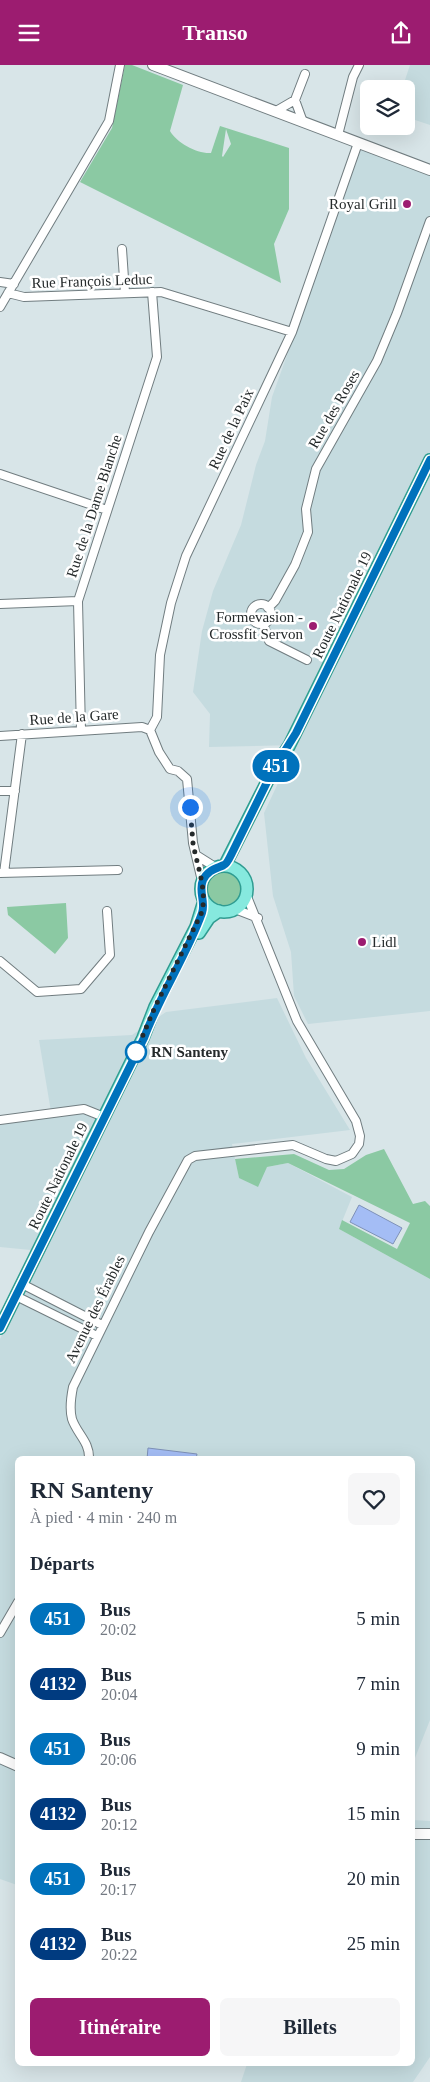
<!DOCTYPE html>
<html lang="fr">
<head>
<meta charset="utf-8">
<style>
  body { margin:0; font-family:"Times New Roman",serif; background:#f6f6f7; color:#1f2937; height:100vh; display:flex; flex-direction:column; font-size:19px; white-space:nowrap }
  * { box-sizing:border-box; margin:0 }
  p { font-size:16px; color:#747a83 }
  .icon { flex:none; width:28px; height:28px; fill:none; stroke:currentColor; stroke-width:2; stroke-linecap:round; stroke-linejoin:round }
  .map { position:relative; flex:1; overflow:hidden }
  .side { position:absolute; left:15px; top:1391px; width:400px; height:610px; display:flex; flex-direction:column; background:#fff; border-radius:8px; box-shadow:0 5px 20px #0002 }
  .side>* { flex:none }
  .badge { padding:0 10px; border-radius:16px; font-size:18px; line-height:32px }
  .buttons { position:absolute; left:360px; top:15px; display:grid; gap:10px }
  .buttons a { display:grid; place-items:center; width:55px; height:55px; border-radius:8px; background:#fff; box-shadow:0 5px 20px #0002; font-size:25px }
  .you { position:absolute; width:25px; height:25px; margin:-12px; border:4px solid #fff; border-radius:50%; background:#1a73e8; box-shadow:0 0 0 8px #1a73e833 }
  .map>.badge { position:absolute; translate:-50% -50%; box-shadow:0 0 0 2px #fff }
  h2 { padding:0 15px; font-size:19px; line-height:45px }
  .round { display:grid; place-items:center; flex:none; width:52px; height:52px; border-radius:8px; background:#f6f6f7 }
  .summary { display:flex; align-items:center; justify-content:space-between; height:85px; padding:0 15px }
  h1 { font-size:24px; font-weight:600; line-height:38px }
  .primary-button { display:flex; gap:10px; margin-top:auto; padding:10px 15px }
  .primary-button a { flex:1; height:58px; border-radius:8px; background:#9c1c70; color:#fff; font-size:20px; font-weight:600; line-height:58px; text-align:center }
  .primary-button a+a { background:#f6f6f7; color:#1f2937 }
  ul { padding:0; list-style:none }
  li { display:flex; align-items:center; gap:15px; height:65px; padding:0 15px }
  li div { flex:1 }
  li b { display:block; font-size:19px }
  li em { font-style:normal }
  li .badge { min-width:55px; font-weight:700; text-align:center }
  header { display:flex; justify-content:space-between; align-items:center; height:65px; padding:0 15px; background:#9c1c70; color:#fff; font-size:22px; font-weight:600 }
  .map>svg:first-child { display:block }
  .built { fill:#c5dbdf }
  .green { fill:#8bc9a3; fill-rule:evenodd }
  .water { fill:#a4bdf5; stroke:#7e91b8 }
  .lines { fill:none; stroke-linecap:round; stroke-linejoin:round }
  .street-casing { stroke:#717d80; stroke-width:10 }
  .secondary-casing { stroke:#717d80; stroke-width:12 }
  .primary-casing { stroke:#309c91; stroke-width:14 }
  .street { stroke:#fff; stroke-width:8 }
  .secondary { stroke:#fff; stroke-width:10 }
  .primary { stroke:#86e9de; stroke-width:11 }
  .line-casing { stroke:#fff; stroke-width:11 }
  .line { stroke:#0072bc; stroke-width:8 }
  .walk { stroke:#252a2b; stroke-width:5; stroke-dasharray:0 9 }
  .poi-dot { fill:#9c1c70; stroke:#fff; stroke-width:2 }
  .stop-dot { fill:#fff; stroke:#0072bc; stroke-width:2.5 }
  .labels { text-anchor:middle; stroke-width:5; stroke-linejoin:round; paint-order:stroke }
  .poi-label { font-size:15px; fill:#252a2b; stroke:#fff; text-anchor:end }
  .street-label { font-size:15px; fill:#252a2b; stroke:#fff }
  .stop-label { font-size:15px; font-weight:bold; fill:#252a2b; stroke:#fff; text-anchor:start }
</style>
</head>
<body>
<header><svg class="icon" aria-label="menu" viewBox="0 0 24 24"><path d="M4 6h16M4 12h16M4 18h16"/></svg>Transo<svg class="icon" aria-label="share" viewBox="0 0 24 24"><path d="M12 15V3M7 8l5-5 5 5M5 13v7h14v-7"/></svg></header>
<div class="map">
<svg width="430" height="2017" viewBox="0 0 430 2017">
  <rect width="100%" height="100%" fill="#d8e5e8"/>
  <path class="built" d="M 410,0 L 430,0 L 430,60 L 406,52 L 406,24 L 402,24 Z
    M 364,76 L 430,101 L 430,946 L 308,959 L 294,931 L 291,887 L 273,831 L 264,748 L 296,680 L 209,682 L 210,649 L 193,627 L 202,566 L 213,526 L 241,460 L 256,400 L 265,376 L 272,332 Z
    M 277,933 L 306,993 L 350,1065 L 232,1079 L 239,1113 L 267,1102 L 288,1098 L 352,1132 L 339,1164 L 430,1214 L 430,1655 L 413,1698 L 412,1394 L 18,1394 L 17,1820 L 0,1814 L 0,1274 L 41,1186 L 0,1182 L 0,1056 L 51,1047 L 39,975 L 132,970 L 166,947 Z
    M 413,1755 L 430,1756 L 430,1992 L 413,2017 L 241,2017 L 247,1999 L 412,1999 Z"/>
  <path class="green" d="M 125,0 L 132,0 L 183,20 L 170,66 C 177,78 197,89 211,88 L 220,61 L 289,83 L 289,144 L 274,179 L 281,218 L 80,117 L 112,63 ZM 226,64 L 231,79 L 223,92 L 222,91 Z
    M207 824a17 17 0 1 1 34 0a17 17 0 1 1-34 0Z
    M 66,838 L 68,873 L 55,889 L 8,850 L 7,842 Z
    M 384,1084 L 413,1139 L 425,1136 L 430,1141 L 430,1214 L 339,1164 L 342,1155 L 397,1184 L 410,1158 L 288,1098 L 267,1102 L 258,1122 L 239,1113 L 235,1094 L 294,1089 L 329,1105 L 344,1104 L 366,1090 Z"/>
  <path class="water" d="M 359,1140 L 402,1163 L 393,1179 L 350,1157 Z
    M 148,1383 L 197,1389 L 196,1394 L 147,1394 Z"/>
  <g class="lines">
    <g class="street-casing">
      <path id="street" d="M 295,35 L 305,9
        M 276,46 L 295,35 L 303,57
        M 338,70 L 353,12 L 359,0
        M 122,184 L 125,228
        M 0,217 L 14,219
        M 8,228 L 24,232 L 161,227 L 292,267
        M 0,242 L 109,56 L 120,0
        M 0,409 L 107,445
        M 0,539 L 78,536
        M251 549a10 10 0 1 1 20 0a10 10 0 1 1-20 0Z
        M 268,543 L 275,536 L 295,500 L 308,467 L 306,444 L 316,404 L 377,296 L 397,248 L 430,156
        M 263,558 L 269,576 L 307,595
        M 150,665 L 157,652 L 160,590 L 171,538 L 186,491 L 292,267 L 358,78
        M 150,665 L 159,687 L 170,704 L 178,706 L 187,714 L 193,778 L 202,816
        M 81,666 L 78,536 L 157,292 L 152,227
        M 0,671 L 142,662 L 150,665
        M 0,726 L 15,726
        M 196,790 L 215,802
        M 0,808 L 118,805
        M 4,808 L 22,669
        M 235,844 L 258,853
        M 0,896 L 37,927 L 81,924 L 110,890 L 107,846
        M 0,1055 L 84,1044 L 104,1052
        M 22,1219 L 102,1260
        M 16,1231 L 97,1271
        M 89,1394 C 90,1377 77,1369 72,1354 C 69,1343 71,1332 73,1322 L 149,1167 L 188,1095 L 195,1091 L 293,1080 L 326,1094 L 336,1096 L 352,1089 L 359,1079 L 360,1071 L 356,1056 L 297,956 L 246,829
        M 0,1568 L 18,1537"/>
    </g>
    <g class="secondary-casing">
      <path id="secondary" d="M 153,0 L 430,105
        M 0,1693 L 18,1701
        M 412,1769 L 430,1769"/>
    </g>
    <g class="primary-casing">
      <path id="primary" d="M 225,800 L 273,705 L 289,681 L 430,395
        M201 824a23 23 0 1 1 46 0a23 23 0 1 1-46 0Z
        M 199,868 L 209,853 L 219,846
        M 0,1263 L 143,973 L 155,942 L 196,862 L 204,836"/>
    </g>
    <use href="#street" class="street"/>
    <use href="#secondary" class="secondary"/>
    <use href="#primary" class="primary"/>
  </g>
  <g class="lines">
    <g class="line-casing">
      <path id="line" d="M 0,1263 L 144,973 C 160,930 187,890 202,848 C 206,837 198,826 203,815 C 208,805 215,804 224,800 C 227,799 230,792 232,788 L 273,705 L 296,668 L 430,395"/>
    </g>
    <use href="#line" class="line"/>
    <path class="walk" d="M 136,987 L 134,991 L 155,942 L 202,847 C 207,824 197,801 193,778 C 192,766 191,754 190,742"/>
  </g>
  <g class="poi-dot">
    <circle cx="407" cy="139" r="5"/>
    <circle cx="313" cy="561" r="5"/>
    <circle cx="362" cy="877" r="5"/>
  </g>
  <circle class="stop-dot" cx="136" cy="987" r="10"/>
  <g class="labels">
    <g class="poi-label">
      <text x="397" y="144">Royal Grill</text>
      <text x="303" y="557">Formevasion -<tspan x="303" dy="17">Crossfit Servon</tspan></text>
      <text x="372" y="882" text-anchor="start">Lidl</text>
    </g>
    <g class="street-label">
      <text transform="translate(92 216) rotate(-2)" y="5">Rue François Leduc</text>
      <text transform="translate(334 344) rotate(-60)" y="5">Rue des Roses</text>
      <text transform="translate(231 364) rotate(-65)" y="5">Rue de la Paix</text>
      <text transform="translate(94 441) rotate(-72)" y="5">Rue de la Dame Blanche</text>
      <text transform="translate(342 540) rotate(-64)" y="5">Route Nationale 19</text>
      <text transform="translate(74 652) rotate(-4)" y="5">Rue de la Gare</text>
      <text transform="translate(58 1111) rotate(-64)" y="5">Route Nationale 19</text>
      <text transform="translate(95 1244) rotate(-64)" y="5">Avenue des Érables</text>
    </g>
    <g class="stop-label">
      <text x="151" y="992">RN Santeny</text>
    </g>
  </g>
</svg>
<div class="buttons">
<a><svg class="icon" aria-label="layers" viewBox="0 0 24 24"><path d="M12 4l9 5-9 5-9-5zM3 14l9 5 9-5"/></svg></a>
</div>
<div class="you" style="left:190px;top:742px"></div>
<b class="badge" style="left:276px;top:701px;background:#0072bc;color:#fff">451</b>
<section class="side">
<div class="summary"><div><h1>RN Santeny</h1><p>À pied · 4 min · 240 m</p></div><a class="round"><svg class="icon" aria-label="heart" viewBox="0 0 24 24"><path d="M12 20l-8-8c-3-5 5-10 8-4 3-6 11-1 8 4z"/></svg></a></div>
<h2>Départs</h2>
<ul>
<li><span class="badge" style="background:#0072bc;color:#fff">451</span><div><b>Bus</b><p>20:02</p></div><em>5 min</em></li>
<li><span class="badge" style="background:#003b80;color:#fff">4132</span><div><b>Bus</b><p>20:04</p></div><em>7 min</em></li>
<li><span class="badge" style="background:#0072bc;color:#fff">451</span><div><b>Bus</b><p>20:06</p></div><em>9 min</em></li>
<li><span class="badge" style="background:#003b80;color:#fff">4132</span><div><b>Bus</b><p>20:12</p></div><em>15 min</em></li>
<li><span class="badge" style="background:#0072bc;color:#fff">451</span><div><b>Bus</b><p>20:17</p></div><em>20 min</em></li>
<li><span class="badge" style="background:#003b80;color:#fff">4132</span><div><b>Bus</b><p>20:22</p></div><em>25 min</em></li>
</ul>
<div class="primary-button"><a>Itinéraire</a><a>Billets</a></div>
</section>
</div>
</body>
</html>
